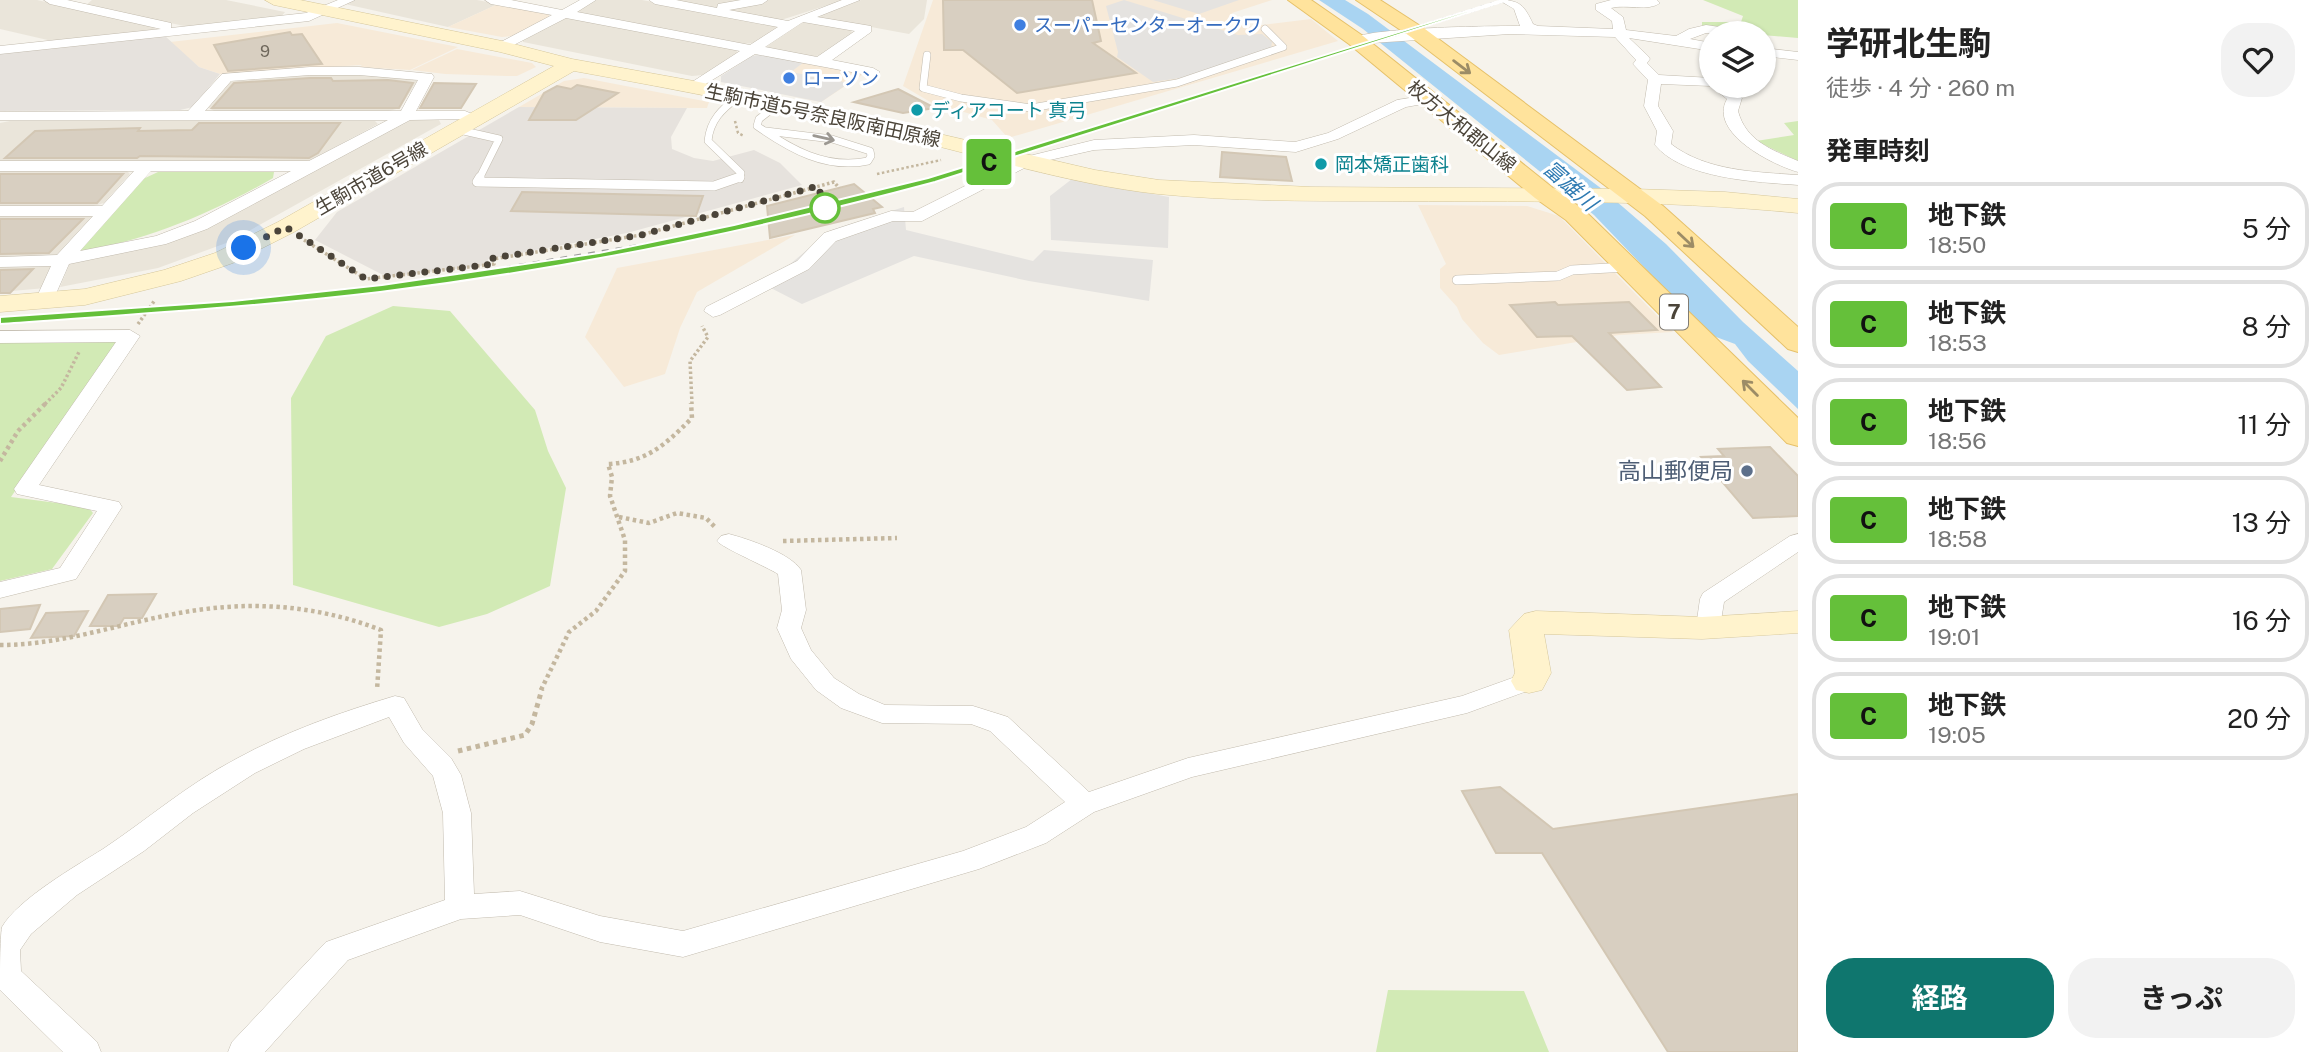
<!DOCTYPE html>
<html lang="ja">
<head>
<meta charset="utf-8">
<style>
  body { margin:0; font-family:"Public Sans","Noto Sans JP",sans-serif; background:#f2f2f2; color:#222; height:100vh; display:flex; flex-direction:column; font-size:26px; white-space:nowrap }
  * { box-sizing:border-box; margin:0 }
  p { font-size:23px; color:#767676 }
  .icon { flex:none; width:38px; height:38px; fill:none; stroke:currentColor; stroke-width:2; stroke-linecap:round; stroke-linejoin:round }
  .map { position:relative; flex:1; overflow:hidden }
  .drawer { display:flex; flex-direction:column; background:#fff; width:525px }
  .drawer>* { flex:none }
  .badge { padding:0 14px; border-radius:5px; font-size:24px; line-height:46px }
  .buttons { position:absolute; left:1699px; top:21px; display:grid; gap:14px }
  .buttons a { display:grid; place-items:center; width:77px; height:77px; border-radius:50%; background:#fff; box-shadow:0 2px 5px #0004; font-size:35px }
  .you { position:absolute; width:35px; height:35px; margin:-18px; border:5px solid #fff; border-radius:50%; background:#1a73e8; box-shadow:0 0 0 10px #1a73e833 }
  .map>.badge { position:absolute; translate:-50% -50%; box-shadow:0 0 0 4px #fff }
  h2 { padding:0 28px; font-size:26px; line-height:63px }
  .round { display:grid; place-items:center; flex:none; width:74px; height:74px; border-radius:28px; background:#f2f2f2 }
  .summary { display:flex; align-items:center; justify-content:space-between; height:119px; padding:0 28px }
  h1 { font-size:33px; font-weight:700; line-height:52px }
  .primary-button { display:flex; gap:14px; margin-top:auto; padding:14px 28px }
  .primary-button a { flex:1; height:80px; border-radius:28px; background:#0f766e; color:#fff; font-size:28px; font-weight:700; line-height:80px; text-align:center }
  .primary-button a+a { background:#f2f2f2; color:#222 }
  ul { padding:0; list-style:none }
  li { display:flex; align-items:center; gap:21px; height:88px; margin:0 14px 10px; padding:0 14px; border:4px solid #e0e0e0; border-radius:28px }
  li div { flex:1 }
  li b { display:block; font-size:26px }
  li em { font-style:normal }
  li .badge { min-width:77px; font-weight:700; text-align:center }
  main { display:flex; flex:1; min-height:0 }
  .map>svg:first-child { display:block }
  .residential { fill:#eae5da }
  .commercial { fill:#f7ead8 }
  .industrial { fill:#e6e2dd }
  .green { fill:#d2eab5 }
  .parking { fill:#e5e3e0 }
  .water { fill:#a9d4f2 }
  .building { fill:#d8cfc1; stroke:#d3c7b4; stroke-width:2 }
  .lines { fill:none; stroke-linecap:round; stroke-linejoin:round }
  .lane-far1-casing { stroke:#c2bbae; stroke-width:8 }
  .lane-casing { stroke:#c2bbae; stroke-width:10 }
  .street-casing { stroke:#c2bbae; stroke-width:1 }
  .secondary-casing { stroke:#d6c79b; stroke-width:1 }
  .primary-casing { stroke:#e6c16a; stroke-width:2 }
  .path-far3 { stroke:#c4b79f; stroke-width:2.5; stroke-dasharray:2.5 2.5; stroke-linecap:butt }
  .path-far2 { stroke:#c4b79f; stroke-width:3.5; stroke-dasharray:2.5 2.5; stroke-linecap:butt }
  .path-far1 { stroke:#c4b79f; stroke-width:4.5; stroke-dasharray:3.5 3.5; stroke-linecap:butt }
  .path { stroke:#c4b79f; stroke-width:5; stroke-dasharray:4.5 4.5; stroke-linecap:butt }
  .lane-far1 { stroke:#fff; stroke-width:7 }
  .lane { stroke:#fff; stroke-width:9 }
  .street { fill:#fff; fill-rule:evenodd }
  .secondary { fill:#fff3cd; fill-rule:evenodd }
  .primary { fill:#ffe39c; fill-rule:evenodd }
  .rail-far1 { stroke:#9a9a9a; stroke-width:3.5; stroke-dasharray:5 5; stroke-linecap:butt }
  .rail { stroke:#9a9a9a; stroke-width:4.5; stroke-dasharray:7 7; stroke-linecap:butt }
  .oneway { stroke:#9c8c66 }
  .oneway2 { stroke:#9c9892 }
  .line { fill:#65c03a; stroke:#fff; stroke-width:2 }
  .walk { stroke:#4b4439; stroke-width:7; stroke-dasharray:0 12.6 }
  .shop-dot { fill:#3f7fe0; stroke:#fff; stroke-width:2.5 }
  .culture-dot { fill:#0f9aa8; stroke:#fff; stroke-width:2.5 }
  .stop-dot { fill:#fff; stroke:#65c03a; stroke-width:3.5 }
  .service-dot { fill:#5c6f8a; stroke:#fff; stroke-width:2.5 }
  .labels { text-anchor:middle; stroke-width:6; stroke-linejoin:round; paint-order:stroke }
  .far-number-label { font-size:16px; fill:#6e675b }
  .far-shop-label { font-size:19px; fill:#366cbe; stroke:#fff; text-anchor:start }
  .far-culture-label { font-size:19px; fill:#0d838f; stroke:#fff; text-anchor:start }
  .far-street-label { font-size:19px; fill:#4b4439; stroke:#fff }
  .far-water-label { font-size:21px; font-style:italic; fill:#2e7ab2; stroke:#fff }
  .shield { fill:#fff; stroke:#817c74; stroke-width:2 }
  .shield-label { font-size:21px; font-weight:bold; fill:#4b4439 }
  .service-label { font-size:23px; fill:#4e5e75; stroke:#fff; text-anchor:end }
</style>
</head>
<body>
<main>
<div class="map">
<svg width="1798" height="1052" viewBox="0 0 1798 1052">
  <rect width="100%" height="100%" fill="#f6f3ec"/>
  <path class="residential" d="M 0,0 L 37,0 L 157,27 L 152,31 L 52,41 L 0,29 Z
    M 92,0 L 226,0 L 285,12 L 281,17 L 189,27 L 86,5 Z
    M 355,0 L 477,0 L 498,4 L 448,27 L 345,4 Z
    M 596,0 L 642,0 L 774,24 L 777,28 L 754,43 L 742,44 L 579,14 L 576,10 Z
    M 671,0 L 844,0 L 781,20 Z
    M 861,0 L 927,0 L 924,19 L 909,34 L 817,17 Z
    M 561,18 L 571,18 L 735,49 L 738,53 L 703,75 L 692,76 L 523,42 L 522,39 Z
    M 808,22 L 850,30 L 853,33 L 821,55 L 810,57 L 768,49 L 765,45 L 798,23 Z
    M 313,74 L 393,76 L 414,78 L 417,81 L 400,108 L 389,111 L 214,111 L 207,107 L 230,82 L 241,78 Z
    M 409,120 L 439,120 L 441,124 L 229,242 L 158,268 L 60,287 L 70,263 L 149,247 Z
    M 10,121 L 375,121 L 378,124 L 311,160 L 298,163 L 0,162 L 0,123 Z
    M 0,169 L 126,170 L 130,174 L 104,203 L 90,207 L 0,208 Z
    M 0,215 L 97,215 L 62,255 L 0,258 Z
    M 55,264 L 46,288 L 0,292 L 0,266 Z"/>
  <path class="commercial" d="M 933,0 L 1272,0 L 1232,13 L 1246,27 L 1311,19 L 1338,41 L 1008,138 L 992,120 L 932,103 L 903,86 Z
    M 498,4 L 549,13 L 549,17 L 512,36 L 502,37 L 448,27 Z
    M 337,23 L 458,47 L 410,70 L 359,67 L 362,65 L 220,74 L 199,67 L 170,42 Z
    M 457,49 L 532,63 L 536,67 L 517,76 L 507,76 L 445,74 L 412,70 Z
    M 804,62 L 865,73 L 821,102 L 764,90 Z
    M 584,78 L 709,102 L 707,108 L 519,107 L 564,81 Z
    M 1418,205 L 1527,206 L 1559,216 L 1673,332 L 1619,335 L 1499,355 L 1483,343 L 1462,319 L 1457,307 L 1440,288 L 1440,269 L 1446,264 Z
    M 795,235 L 697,292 L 680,328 L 665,374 L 624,387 L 585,337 L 617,268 Z"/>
  <path class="industrial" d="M 165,36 L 199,67 L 220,74 L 193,107 L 180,110 L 0,111 L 0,53 Z
    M 519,107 L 687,108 L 671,137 L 672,149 L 694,158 L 713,161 L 754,150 L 780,163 L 802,185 L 627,233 L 488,259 L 488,265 L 387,277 L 315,240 L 337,212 Z"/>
  <path class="green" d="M 1703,0 L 1798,0 L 1798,38 L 1702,30 L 1702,22 L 1741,22 L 1743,16 Z
    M 1798,121 L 1798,161 L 1756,141 L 1794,135 L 1784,123 Z
    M 158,172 L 274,172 L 273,178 C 207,216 148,239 74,254 L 143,179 Z
    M 393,306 L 450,311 L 535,410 L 548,451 L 566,488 L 550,586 L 487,614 L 439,627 L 293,585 L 291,398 L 326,336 Z
    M 0,342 L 116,342 L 11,497 L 88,507 L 93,513 L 52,569 L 0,581 Z
    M 1388,990 L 1524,991 L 1549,1052 L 1376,1052 Z"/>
  <path class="parking" d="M 1124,0 L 1238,35 L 1262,34 L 1272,42 L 1271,49 L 1180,78 L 1153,82 L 1117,57 L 1118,52 L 1106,6 Z
    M 1153,0 L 1239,0 L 1199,14 Z
    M 763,54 L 804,62 L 791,72 L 849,83 L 821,102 L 721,82 L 721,76 L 752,56 Z
    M 1072,179 L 1169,197 L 1168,248 L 1051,240 L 1050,196 Z
    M 904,207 L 906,230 L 1033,261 L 1044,250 L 1153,260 L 1149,301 L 1029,281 L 914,256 L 802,304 L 765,285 L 831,230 Z"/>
  <path class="water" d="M 1319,0 L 1345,0 L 1368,14 L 1602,189 L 1666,244 L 1743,322 L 1798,371 L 1798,409 L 1748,361 L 1735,344 L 1708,334 L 1594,215 L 1363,29 Z"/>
  <path class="building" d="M 943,0 L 1092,0 L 1101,41 L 1093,43 L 1136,73 L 1017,93 L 963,50 L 944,50 Z
    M 290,32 L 292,35 L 302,34 L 322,64 L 228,71 L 214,45 Z
    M 310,78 L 331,78 L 333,81 L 388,80 L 413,83 L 399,108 L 212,108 L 234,83 Z
    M 434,83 L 476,84 L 461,108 L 420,108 Z
    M 577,85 L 618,93 L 576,120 L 529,120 L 544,93 L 557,86 L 571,89 Z
    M 898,89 L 935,108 L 903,113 L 854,102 Z
    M 199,123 L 340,123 L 318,153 L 309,158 L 140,156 L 137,158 L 5,158 L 35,131 L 140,128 L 138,131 L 192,130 Z
    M 1222,152 L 1286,157 L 1292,181 L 1220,177 Z
    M 0,174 L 123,174 L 97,203 L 0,203 Z
    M 854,184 L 882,207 L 873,209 L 875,213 L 770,238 L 767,206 Z
    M 522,192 L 703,196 L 696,216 L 511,211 Z
    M 0,219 L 83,219 L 49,253 L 0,254 Z
    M 33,269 L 10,293 L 0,293 L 0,270 Z
    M 1555,302 L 1558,305 L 1629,302 L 1657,330 L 1609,333 L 1661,387 L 1627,390 L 1572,336 L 1537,337 L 1510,305 Z
    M 1770,447 L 1798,476 L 1798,516 L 1753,518 L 1701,457 L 1724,456 L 1718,449 Z
    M 156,594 L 142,618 L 124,618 L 119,626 L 90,626 L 108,595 Z
    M 40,605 L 30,629 L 0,632 L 0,609 Z
    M 88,611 L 74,636 L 31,638 L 46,613 Z
    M 1500,787 L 1553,829 L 1798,794 L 1798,1052 L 1668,1052 L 1542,853 L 1496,853 L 1462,791 Z"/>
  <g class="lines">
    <g class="lane-far1-casing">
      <path id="lane-far1" d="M 927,55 L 923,88 L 961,98 L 1031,108 L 1177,83 L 1283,47 L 1265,29
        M 738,97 C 722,109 710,120 708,141 L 741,173 L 740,179
        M 455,129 L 499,139 L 479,179
        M 766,131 L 832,139 L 870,151 L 871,156 L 868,161 C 826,170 790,149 757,126 L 759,119 L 777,105"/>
    </g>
    <g class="lane-casing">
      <path id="lane" d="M 480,177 L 477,182 L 714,186 L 740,177
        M 1457,280 L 1558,276 L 1572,270 L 1628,267"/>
    </g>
    <g class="street-casing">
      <path id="street" d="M 44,0 L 67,0 L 171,23 L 171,28 L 306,13 L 338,0 L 355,0 L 309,21 L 0,54 L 0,46 L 161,29 L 50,4 Z
        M 485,0 L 511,0 L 562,10 L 580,0 L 596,0 L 577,12 L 750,45 L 778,27 L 655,4 L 649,0 L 676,0 L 717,8 L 718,4 L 741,0 L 768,0 L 762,4 L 729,10 L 788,21 L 842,0 L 860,0 L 817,17 L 871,26 L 871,32 L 832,60 L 873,68 L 880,72 L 873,76 L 755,54 L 694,91 L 689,90 L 687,87 L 689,84 L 740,51 L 566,18 L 502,51 L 495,47 L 497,44 L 552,15 L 491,4 ZM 803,22 L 855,31 L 817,57 L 765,47 Z
        M 1499,0 C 1520,0 1524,5 1533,24 L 1538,26 L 1613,29 L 1612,21 L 1596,10 L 1596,4 L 1611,0 L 1657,0 L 1660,3 C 1648,12 1626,4 1611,8 L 1623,17 L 1626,30 L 1676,36 L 1689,29 L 1706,25 L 1740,30 L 1741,33 L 1706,33 L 1690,39 L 1712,43 L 1712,51 L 1629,38 L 1648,56 L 1650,59 L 1647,63 L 1659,75 L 1712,78 L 1712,86 C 1725,86 1733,87 1742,98 L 1738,111 C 1746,141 1772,150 1798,161 L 1798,172 C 1773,165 1708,133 1727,99 L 1711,86 L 1661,84 L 1658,106 L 1673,131 L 1671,144 C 1706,171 1755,172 1798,175 L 1798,185 C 1757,182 1683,179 1655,145 L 1657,131 L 1644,106 L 1648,80 L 1633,64 L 1636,60 L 1615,37 L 1510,34 L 1356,44 L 1349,40 C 1364,27 1494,26 1520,26 L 1514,9 Z
        M 1764,48 L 1798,52 L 1798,60 L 1764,56 Z
        M 310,67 L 359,67 L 432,74 L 434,77 L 416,111 L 465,111 L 482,118 L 475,122 L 464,119 L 410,120 L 207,229 L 166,244 L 69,264 L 51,305 L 37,305 L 35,301 L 51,266 L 0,267 L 0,257 L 57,255 L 93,216 L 0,216 L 0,206 L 102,206 L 134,171 L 0,171 L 0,161 L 309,161 L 388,120 L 0,120 L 0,112 L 188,111 L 222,74 ZM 310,75 L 359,75 L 418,80 L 401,111 L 205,111 L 231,81 ZM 151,171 L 291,171 L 195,221 L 156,236 L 80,251 Z
        M 1429,95 L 1434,96 L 1436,99 L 1434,102 L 1406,107 L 1338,139 L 1296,152 L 1194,145 L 1094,150 L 1032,164 L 922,221 L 893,221 L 836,241 L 809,269 L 720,315 L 713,317 L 704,311 L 706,307 L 797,261 L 824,233 L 891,211 L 913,212 L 1021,158 L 1094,140 L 1194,135 L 1295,142 L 1328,133 L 1397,100 Z
        M 130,330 L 140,336 L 39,485 L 119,502 L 122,507 L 76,579 L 0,598 L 0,582 L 60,568 L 97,511 L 17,494 L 14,489 L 116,342 L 0,343 L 0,331 Z
        M 729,534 C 748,539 790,553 801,570 L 806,610 L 801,628 L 811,650 L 834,678 L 859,694 L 885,705 L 973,706 L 1008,717 L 1089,792 L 1188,758 L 1462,696 L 1529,672 L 1538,675 L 1542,681 L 1538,687 L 1467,713 L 1192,777 L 1094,812 L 1046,843 L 979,869 L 683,957 L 600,942 L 520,915 L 461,919 L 348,960 L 265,1052 L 228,1052 L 232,1042 L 326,942 L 445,900 L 443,813 L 433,776 L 404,743 L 389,717 L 304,749 L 255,773 L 193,813 L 144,851 L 77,895 L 31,934 L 20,950 L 21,971 L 97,1042 L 101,1052 L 63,1052 L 0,990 C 0,976 0,938 2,927 C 18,899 76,866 103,849 C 148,819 188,784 236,759 C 285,732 341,712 395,696 L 404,698 L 422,729 L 451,758 L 461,775 L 471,813 L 474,894 L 520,891 L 600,916 L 683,931 L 963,851 L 1026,827 L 1065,802 L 990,731 L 971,724 L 882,723 L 841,708 L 816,690 L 791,659 L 777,628 L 782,610 L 778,574 C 767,567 721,547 717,541 L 721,536 Z
        M 1798,534 L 1798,552 L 1724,602 L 1720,627 L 1717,633 L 1708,635 L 1699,633 L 1696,627 L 1700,599 L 1703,593 L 1790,536 Z"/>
    </g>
    <g class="secondary-casing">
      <path id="secondary" d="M 265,0 L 300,0 L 502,41 L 572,59 L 694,81 L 888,122 L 1095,170 L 1159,180 L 1311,187 L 1634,189 L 1725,192 L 1798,199 L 1798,213 C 1658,199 1516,202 1376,201 C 1304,201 1230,201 1158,194 C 1068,184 979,155 891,135 C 786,111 680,90 574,71 L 294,232 L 233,263 L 181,281 L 85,305 L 0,312 L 0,296 L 85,289 L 164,270 L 215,253 L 278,222 L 554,66 L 500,52 L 274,5 Z
        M 1536,611 L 1702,617 L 1798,611 L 1798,633 L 1702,639 L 1544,634 L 1551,673 L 1542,690 L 1529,693 L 1516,690 L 1511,681 L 1515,673 L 1509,630 L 1524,614 Z"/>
    </g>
    <g class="primary-casing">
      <path id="primary" d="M 1288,0 L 1311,0 L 1363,36 L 1553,188 L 1584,210 L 1798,418 L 1798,446 L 1787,443 L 1566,220 L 1535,198 L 1349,44 Z
        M 1356,0 L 1380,0 L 1425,29 L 1663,206 L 1798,327 L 1798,352 L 1788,349 L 1645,216 L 1411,37 Z"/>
    </g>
    <path class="path-far3" d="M 735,121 L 738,133 L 744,136
      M 877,174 L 941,160"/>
    <path class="path-far2" d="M 304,240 L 366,279 L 494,264 L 493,259 L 641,235 L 834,182 L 839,188
      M 138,324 L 155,300
      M 45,404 L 61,388 L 79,352
      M 692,404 L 690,361 L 708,337 L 702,326"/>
    <path class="path-far1" d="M 0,461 L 18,431 L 46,403
      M 619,517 L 649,523 L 677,513 L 706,518 L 716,528
      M 783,541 L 897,538
      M 0,645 C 59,645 112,626 169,615 C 242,600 311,603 381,630 L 377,690
      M 541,690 L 569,632 L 596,611 L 625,571 L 625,540 L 610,496 L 612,477 L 608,464 C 647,462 665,445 692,418 L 691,403"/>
    <path class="path" d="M 458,751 L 525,735 L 532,724 L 542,689"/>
    <use href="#lane-far1" class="lane-far1"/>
    <use href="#lane" class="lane"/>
    <use href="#street" class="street"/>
    <use href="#secondary" class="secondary"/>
    <use href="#primary" class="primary"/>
    <path class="rail-far1" d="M 936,179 L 1505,0"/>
    <path class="rail" d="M 381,289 L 658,243 L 796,214 L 942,177"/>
  </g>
  <defs><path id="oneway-shaft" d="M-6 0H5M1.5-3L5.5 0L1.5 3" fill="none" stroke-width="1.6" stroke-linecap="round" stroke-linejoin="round" transform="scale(1.75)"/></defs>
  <g class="oneway">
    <use href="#oneway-shaft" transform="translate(1462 67) rotate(37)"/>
    <use href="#oneway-shaft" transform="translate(1686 240) rotate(43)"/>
    <use href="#oneway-shaft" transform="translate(1750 388) rotate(-135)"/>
  </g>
  <use class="oneway2" href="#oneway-shaft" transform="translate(824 138) rotate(13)"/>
  <path class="line" d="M 1502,0 L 1508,0 L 935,182 C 753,231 567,269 380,292 C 254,307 127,315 0,324 L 0,317 L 233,301 L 382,285 L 599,253 L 734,225 L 928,178 Z"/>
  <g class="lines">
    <path class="walk" d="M 244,248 L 286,227 L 366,279 L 494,264 L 493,258 L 641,235 L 818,186 L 825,208"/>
  </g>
  <g class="shop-dot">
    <circle cx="1020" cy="25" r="7"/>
    <circle cx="789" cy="78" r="7"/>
  </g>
  <g class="culture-dot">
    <circle cx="917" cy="110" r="7"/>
    <circle cx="1321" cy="164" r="7"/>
  </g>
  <circle class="stop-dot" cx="825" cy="208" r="14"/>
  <circle class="service-dot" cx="1747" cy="471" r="7"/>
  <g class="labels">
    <g class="far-number-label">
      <text x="265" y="57">9</text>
    </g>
    <g class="far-shop-label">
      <text x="1034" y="32">スーパーセンターオークワ</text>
      <text x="803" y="85">ローソン</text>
    </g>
    <g class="far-culture-label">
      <text x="931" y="117">ディアコート 真弓</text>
      <text x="1335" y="171">岡本矯正歯科</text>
    </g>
    <g class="far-street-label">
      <text transform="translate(823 115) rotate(12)" y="7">生駒市道5号奈良阪南田原線</text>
      <text transform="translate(1462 126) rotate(39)" y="7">枚方大和郡山線</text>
      <text transform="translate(371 178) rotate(-30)" y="7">生駒市道6号線</text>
    </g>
    <g class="far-water-label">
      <text transform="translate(1570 186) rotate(41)" y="7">富雄川</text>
    </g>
    <rect class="shield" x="1660" y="294.5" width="28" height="35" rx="5"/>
    <g class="shield-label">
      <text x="1674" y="319">7</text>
    </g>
    <g class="service-label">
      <text x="1733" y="479">高山郵便局</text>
    </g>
  </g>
</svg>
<div class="buttons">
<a><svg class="icon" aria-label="layers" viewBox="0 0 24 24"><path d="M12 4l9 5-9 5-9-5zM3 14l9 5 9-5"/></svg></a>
</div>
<div class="you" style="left:244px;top:248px"></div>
<b class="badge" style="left:989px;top:162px;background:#65c03a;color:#111">C</b>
</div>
<section class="drawer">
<div class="summary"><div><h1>学研北生駒</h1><p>徒歩 · 4 分 · 260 m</p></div><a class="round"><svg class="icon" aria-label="heart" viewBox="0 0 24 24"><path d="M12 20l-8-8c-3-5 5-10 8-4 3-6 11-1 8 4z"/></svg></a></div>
<h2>発車時刻</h2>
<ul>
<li><span class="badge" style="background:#65c03a;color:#111">C</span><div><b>地下鉄</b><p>18:50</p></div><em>5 分</em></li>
<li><span class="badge" style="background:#65c03a;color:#111">C</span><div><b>地下鉄</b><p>18:53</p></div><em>8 分</em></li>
<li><span class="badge" style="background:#65c03a;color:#111">C</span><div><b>地下鉄</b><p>18:56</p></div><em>11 分</em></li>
<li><span class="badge" style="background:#65c03a;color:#111">C</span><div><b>地下鉄</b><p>18:58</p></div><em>13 分</em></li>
<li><span class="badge" style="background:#65c03a;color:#111">C</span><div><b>地下鉄</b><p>19:01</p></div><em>16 分</em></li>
<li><span class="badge" style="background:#65c03a;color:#111">C</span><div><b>地下鉄</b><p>19:05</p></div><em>20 分</em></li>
</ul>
<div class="primary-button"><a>経路</a><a>きっぷ</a></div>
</section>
</main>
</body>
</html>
